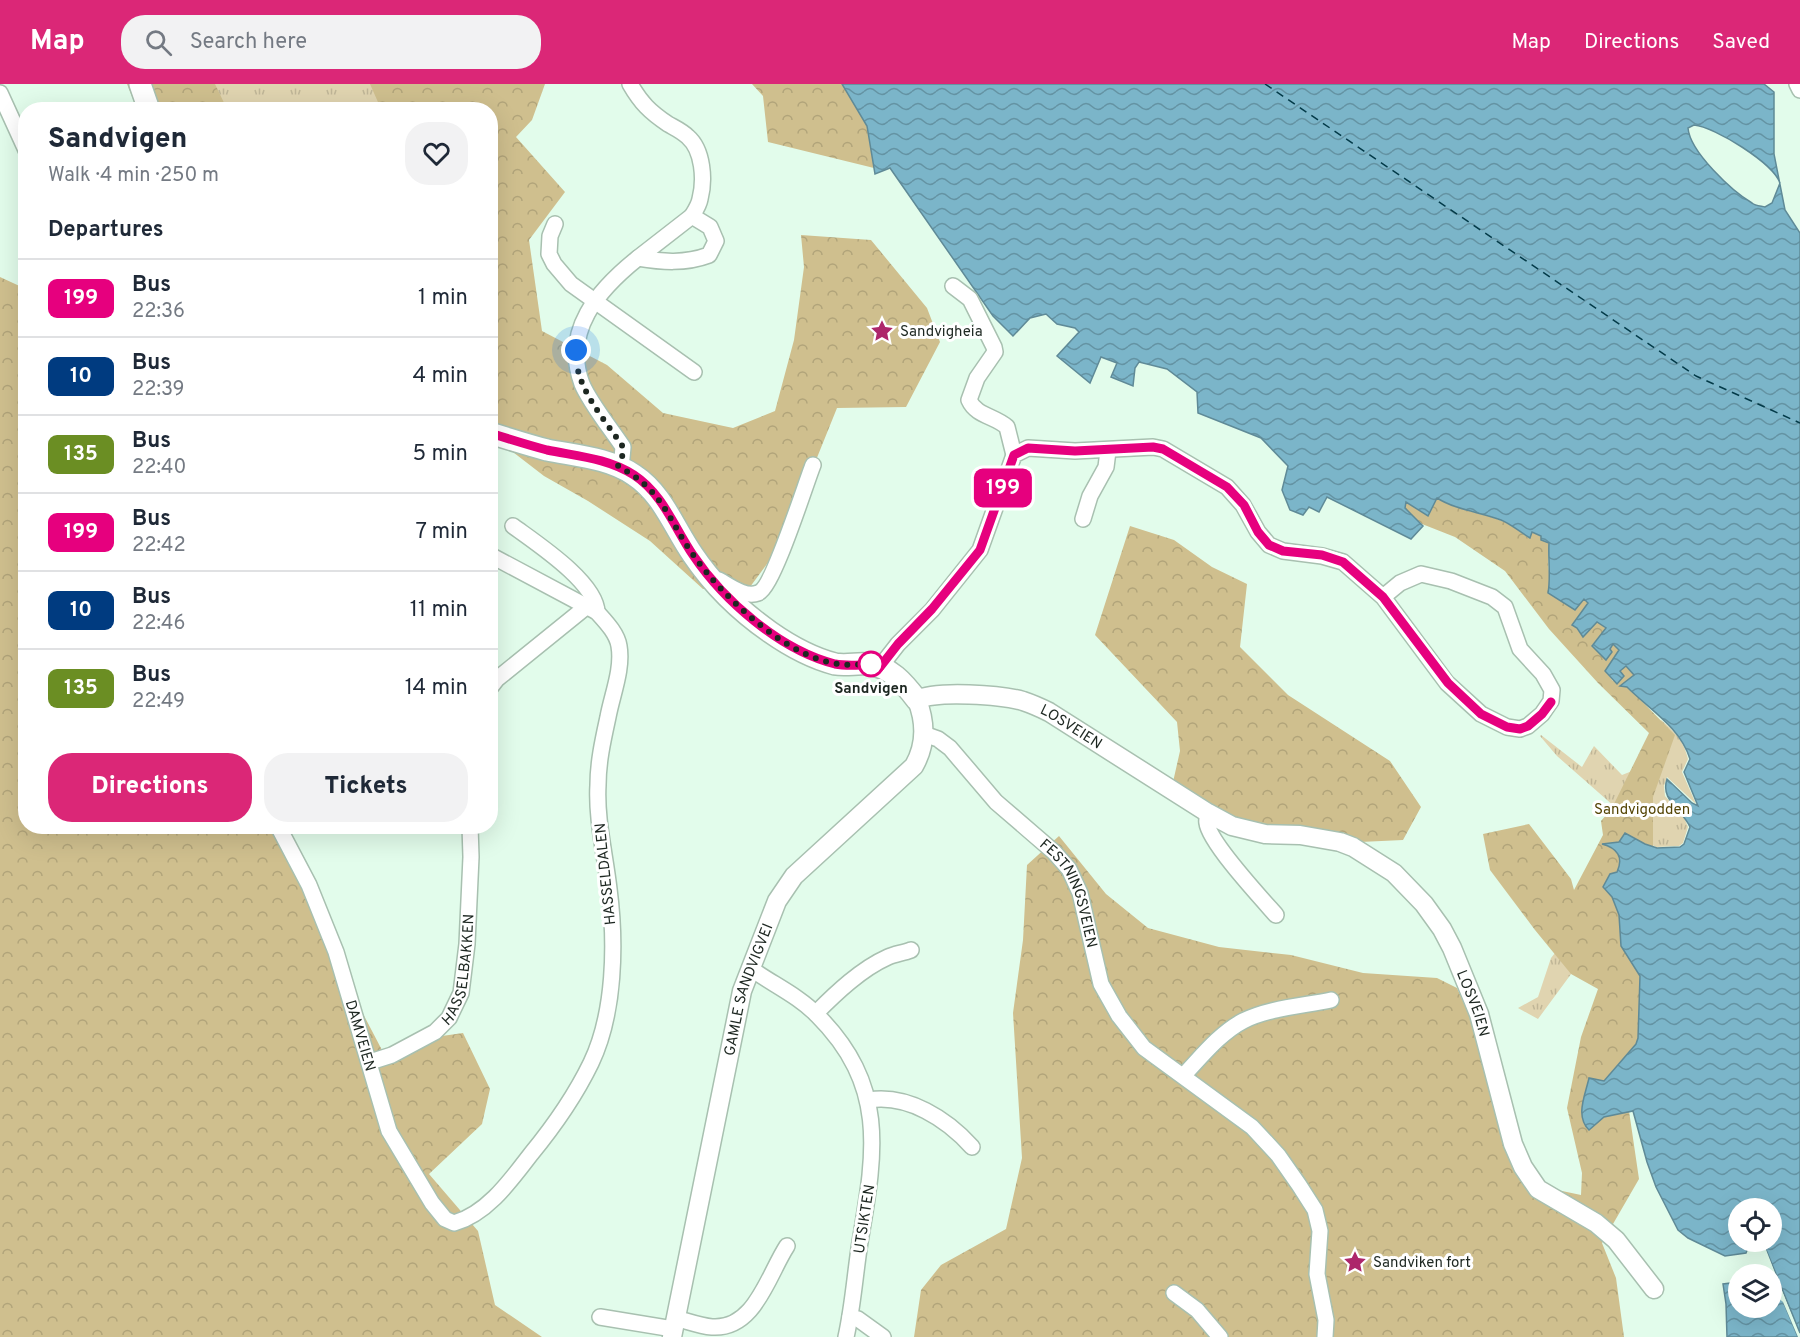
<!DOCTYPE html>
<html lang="en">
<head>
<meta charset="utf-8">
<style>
  body { margin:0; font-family:Overpass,sans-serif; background:#f2f2f3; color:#1f2937; height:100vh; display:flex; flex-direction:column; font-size:22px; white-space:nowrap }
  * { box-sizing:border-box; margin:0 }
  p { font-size:20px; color:#747a83 }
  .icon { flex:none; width:33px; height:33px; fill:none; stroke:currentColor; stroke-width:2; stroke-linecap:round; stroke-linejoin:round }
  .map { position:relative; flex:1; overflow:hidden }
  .side { position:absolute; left:18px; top:18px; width:480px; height:732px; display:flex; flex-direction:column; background:#fff; border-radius:24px; box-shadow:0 6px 24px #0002 }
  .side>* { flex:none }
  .badge { padding:0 12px; border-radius:9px; font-size:21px; line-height:39px }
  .fabs { position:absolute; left:1728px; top:1114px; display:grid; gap:12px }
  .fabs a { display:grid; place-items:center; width:54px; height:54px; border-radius:50%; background:#fff; box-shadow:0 6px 24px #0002; font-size:30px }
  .you { position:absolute; width:30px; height:30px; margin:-15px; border:4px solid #fff; border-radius:50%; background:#1a73e8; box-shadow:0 0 0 9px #1a73e833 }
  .map>.badge { position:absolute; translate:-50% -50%; box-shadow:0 0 0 3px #fff }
  h2 { padding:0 30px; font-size:22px; line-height:54px }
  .round { display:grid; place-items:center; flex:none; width:63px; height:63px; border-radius:24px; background:#f2f2f3 }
  .summary { display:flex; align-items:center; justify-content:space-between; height:102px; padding:0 30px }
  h1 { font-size:28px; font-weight:800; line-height:45px }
  .primary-button { display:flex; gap:12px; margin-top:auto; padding:12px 30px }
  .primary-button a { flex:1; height:69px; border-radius:24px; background:#db2777; color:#fff; font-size:24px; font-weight:800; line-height:69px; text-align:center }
  .primary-button a+a { background:#f2f2f3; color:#1f2937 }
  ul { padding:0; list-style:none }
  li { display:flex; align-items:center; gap:18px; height:78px; padding:0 30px; border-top:2px solid #e0e1e3 }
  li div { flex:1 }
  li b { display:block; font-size:22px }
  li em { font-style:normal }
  li .badge { min-width:66px; font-weight:700; text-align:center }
  header { display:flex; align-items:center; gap:36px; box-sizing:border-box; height:84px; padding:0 30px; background:#db2777; color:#fff }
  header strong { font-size:28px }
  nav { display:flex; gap:33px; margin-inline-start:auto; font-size:21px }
  .search { width:420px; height:54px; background:#f2f2f3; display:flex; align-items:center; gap:15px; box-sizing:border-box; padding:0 21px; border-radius:24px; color:#747a83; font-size:22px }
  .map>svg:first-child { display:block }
  .grass { fill:url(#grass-tufts) }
  .forest { fill:url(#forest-crowns) }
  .water { fill:url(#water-waves); stroke:#5f8a97; stroke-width:1.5; fill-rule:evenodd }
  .pier { fill:#e2fceb }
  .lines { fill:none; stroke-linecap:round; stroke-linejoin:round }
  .ferry { stroke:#033a48; stroke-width:1.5; stroke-dasharray:8 6; stroke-linecap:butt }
  .minor-casing { stroke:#a8c0b0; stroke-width:18 }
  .tertiary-casing { stroke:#a8c0b0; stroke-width:21 }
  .secondary-casing { stroke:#a8c0b0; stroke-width:24 }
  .minor { stroke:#fff; stroke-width:15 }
  .tertiary { stroke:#fff; stroke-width:18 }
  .secondary { stroke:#fff; stroke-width:21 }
  .line-casing { stroke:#fff; stroke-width:14 }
  .line { stroke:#e6007e; stroke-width:9 }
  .walk { stroke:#1d2721; stroke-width:6; stroke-dasharray:0 10.8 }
  .stop-dot { fill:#fff; stroke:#e6007e; stroke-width:3 }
  .labels { text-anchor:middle; stroke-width:6; stroke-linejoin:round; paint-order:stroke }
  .poi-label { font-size:15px; fill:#1d2721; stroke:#fff; text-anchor:start }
  .stop-label { font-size:15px; font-weight:bold; fill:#1d2721; stroke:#fff }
  .street-label { font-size:15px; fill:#1d2721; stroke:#fff }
  .park-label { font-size:15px; fill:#554506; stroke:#fff }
</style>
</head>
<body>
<header>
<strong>Map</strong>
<div class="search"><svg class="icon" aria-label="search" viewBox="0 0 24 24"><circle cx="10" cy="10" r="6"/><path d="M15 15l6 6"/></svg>Search here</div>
<nav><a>Map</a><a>Directions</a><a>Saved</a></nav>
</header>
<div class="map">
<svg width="1800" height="1253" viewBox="0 0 1800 1253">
  <defs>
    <pattern id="grass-tufts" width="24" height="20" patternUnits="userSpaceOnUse" patternTransform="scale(1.5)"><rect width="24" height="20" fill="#e0d4b0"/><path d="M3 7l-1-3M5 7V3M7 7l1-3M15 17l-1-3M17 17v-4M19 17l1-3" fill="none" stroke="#c0b697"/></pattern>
    <pattern id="forest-crowns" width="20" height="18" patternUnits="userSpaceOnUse" patternTransform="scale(1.5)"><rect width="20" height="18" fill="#cfbf8e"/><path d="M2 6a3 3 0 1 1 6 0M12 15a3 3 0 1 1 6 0" fill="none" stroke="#b1a47a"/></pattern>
    <pattern id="water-waves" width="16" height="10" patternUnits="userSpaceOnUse" patternTransform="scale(1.5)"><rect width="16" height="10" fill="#7bb5c9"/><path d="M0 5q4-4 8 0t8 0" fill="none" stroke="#6493a3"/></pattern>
  </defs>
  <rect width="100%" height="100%" fill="#e2fceb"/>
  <path class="grass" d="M 151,0 L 510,0 L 490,26 L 161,25 Z
    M 1661,636 C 1675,647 1684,658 1688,675 L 1682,688 L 1696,720 L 1667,693 L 1664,702 L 1665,712 L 1684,733 L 1688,743 L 1683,759 L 1679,762 L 1656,763 L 1646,758 L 1577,882 L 1538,935 L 1518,924 L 1538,913 L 1551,874 L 1580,837 L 1600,759 L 1615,723 L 1557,672 L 1540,652 L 1541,651 L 1582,683 L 1594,662 L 1622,691 L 1642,683 Z"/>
  <path class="forest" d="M 127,0 L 215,0 L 227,25 L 137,25 Z
    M 370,0 L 545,0 L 532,36 L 516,53 L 565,108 L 529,156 L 542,247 L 607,281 L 663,329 L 733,344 L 775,327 L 794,256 L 804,183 L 801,151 L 871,156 L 927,224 L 940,258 L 906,323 L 837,324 L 783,458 L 750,503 L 703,505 L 650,457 L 588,417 L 544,392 L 491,351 L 490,26 L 381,25 Z
    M 752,0 L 842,0 L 867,42 L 874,84 L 768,58 L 763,12 Z
    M 0,193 L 26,205 L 26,742 L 280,743 L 349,903 L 383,968 L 435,953 L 463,949 L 490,1005 L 482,1040 L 429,1090 L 478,1147 L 495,1221 L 542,1253 L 0,1253 Z
    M 1437,414 C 1456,426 1479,428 1500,436 C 1511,440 1520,448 1529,454 L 1532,447 L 1541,452 L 1550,459 C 1544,511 1556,492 1588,519 L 1572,541 L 1597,537 L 1606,545 L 1592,561 L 1610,565 L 1613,560 L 1619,566 L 1605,587 L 1613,597 L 1619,587 L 1626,582 L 1634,591 L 1621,602 L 1627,602 L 1675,651 L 1653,713 L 1653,763 L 1645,761 L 1625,749 L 1619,758 L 1603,760 C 1633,770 1617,788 1604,805 L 1612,813 L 1619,831 L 1621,862 L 1640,892 L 1638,955 L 1636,960 L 1604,997 L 1604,1033 L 1629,1027 L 1639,1095 L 1602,1159 L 1616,1194 L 1624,1253 L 914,1253 L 921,1206 L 941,1181 L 1006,1145 L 1022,1074 L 1013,929 L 1023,856 L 1027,781 L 1059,752 L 1106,810 L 1148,844 L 1219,863 L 1291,871 L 1363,889 L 1437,894 L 1457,904 L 1488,971 L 1508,1041 L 1548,1104 L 1581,1111 L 1582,1089 L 1567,1024 L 1581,953 L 1598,905 L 1571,890 L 1535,846 L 1490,786 L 1483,750 L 1529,740 L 1571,795 L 1574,806 L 1603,751 L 1601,737 L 1612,724 L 1649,649 L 1598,599 L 1549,545 L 1505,487 L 1455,453 L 1422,440 L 1404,424 L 1406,418 Z
    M 1130,442 L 1174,456 L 1212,483 L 1247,500 L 1240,563 L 1288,611 L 1390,677 L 1421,723 L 1403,756 L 1360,758 L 1232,739 L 1173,698 L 1180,667 L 1177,638 L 1095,551 Z"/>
  <path class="water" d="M 842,0 L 1764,0 L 1774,8 L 1774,70 L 1785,126 L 1800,149 L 1800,1249 L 1763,1158 L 1772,1158 L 1772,1125 L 1749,1125 L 1747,1120 L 1738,1125 L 1738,1158 L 1750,1158 L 1746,1169 L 1725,1172 L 1688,1154 L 1678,1146 L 1656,1103 L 1647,1078 L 1633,1027 L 1604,1033 L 1589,1046 C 1575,1032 1585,1012 1589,994 L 1604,997 L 1636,960 L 1638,954 L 1640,892 L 1621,862 L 1619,831 L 1612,813 L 1603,803 L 1610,790 L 1617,788 C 1624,773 1617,764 1602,760 L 1619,758 L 1625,749 L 1645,760 L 1657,764 L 1680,763 L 1684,760 L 1690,743 C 1681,724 1660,716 1667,695 L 1692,719 L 1698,722 L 1684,688 L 1690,675 C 1680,643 1650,626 1627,603 L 1620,602 L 1634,591 L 1626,582 L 1620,587 L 1624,592 L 1617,600 L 1605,587 L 1619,566 L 1613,560 L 1610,565 L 1612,568 L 1606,576 L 1592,562 L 1606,544 L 1597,538 L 1583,553 L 1577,544 L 1572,541 L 1588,519 L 1584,515 L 1575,526 L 1548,509 C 1551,493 1548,476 1549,459 L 1541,456 L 1541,452 L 1532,448 L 1530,454 C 1520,448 1511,440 1501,436 C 1480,428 1456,426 1437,414 L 1428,432 L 1406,418 L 1405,424 L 1423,442 L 1411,455 L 1327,413 L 1319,428 L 1309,423 L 1303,431 L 1290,426 L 1282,406 L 1288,382 L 1261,354 L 1198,329 L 1197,308 L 1167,285 L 1139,278 L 1135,284 L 1133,302 L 1111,293 L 1117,279 L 1101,273 L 1090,299 L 1057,272 L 1079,248 L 1075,244 L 1057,240 L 1046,230 L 1030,234 L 1013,252 L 993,232 L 890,84 L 875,90 L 867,42 ZM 1694,41 C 1715,43 1773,79 1780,99 L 1772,119 L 1765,123 C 1761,122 1755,122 1752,119 C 1732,107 1690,68 1688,44 Z
    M 1738,1198 L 1738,1224 L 1772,1224 L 1772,1209 L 1783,1217 L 1798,1253 L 1727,1253 L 1726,1220 L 1723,1200 Z"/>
  <path class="pier" d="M 1760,1158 L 1763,1158 L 1800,1253 L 1798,1253 L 1783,1218 L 1772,1209 L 1772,1206 L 1782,1213 Z"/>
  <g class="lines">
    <path class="ferry" d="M 1265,0 L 1696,292 L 1800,339"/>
    <g class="minor-casing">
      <g id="minor">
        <path d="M 1797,0 L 1800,6"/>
        <path d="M 0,9 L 26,66"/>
        <path d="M 555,140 L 550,152 L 549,170 L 554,180 L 571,200 L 694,288"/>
        <path d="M 638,174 L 692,132"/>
        <path d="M 953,202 L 970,215 L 994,263 L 995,268 L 977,294 L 969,316 C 976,332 995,332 1007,343 L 1014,371"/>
        <path d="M 618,382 L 622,374 L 623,363 C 611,345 590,319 582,300 C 562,247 598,206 638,174 C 662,178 685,180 709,171 L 716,157 L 710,143 L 692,132 C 695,127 699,121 700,115 C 705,96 703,66 688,53 C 682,47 675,44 668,40 C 650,28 641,19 630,0"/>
        <path d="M 1083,435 L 1090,412 L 1106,383 L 1108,367"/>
        <path d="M 513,442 C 536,459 596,498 597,528"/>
        <path d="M 715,497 L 719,496 C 730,502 745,514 758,509 C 773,504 805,401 813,381"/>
        <path d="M 880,583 L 898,560 L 932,526 L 980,466 L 1014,371 L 1028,364 L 1075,367 L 1153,363 L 1163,365 L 1227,403 L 1243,421 L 1258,448 L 1269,461 L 1283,467 L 1322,472 L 1343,478 L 1383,513 L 1447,599 L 1481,630 L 1507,643 L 1520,645 L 1528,642 L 1542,630 L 1551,617 L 1552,606 L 1543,590 L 1520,565 L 1505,523 L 1492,513 L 1451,497 L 1421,490 L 1400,499 L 1383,513"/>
        <path d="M 490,604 L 497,595 L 586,523"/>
        <path id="s1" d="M 924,650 L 938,655 L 950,664 L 996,718 L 1054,768 L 1069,785 L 1080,809 L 1101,900 L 1119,932 L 1144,964 L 1252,1043 L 1278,1071 L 1299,1101 L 1315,1126 L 1320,1147 L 1317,1190 L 1326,1236 L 1325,1253"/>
        <path d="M 1208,729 C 1208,733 1206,736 1207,739 C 1209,758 1261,814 1276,831"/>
        <path id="s2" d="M 278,742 L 309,801 L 336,868 L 389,1047 L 432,1119 L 445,1135 L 454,1139 C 487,1130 511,1096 531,1070 C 554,1042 575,1012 591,979 C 615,929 616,859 609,805 C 605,770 596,735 598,701 C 598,678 603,656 608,633 C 612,611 623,585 619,562 C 617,549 605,537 597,528 L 490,471"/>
        <path d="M 750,884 C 772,900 799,912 817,931 C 888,1002 875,1069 860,1158 C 855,1190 853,1222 846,1253"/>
        <path d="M 816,929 C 836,909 861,885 888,873 C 895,870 903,869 911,866"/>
        <path id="s3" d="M 370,978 L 392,971 L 435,948 L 449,934 L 461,909 L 467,860 L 471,773 L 470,742"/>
        <path d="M 1184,991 C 1201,973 1220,949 1243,937 C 1269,924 1302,922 1331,916"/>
        <path d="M 869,1016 C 908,1010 947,1035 972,1063"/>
        <path d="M 1174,1209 L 1197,1226 L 1220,1253"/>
        <path d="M 600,1233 L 673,1245"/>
        <path d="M 850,1233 L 858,1235 L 883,1253"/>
        <path d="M 675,1234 C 687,1237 700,1242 712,1243 C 755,1246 768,1191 787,1162"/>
      </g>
    </g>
    <g class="tertiary-casing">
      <g id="tertiary">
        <path id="s4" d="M 672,1253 L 742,907 L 777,817 L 794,792 L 914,682 C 926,661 926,639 917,616 C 936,606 1002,611 1023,617 C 1032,620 1041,624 1049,628 L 1208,729 L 1232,742 L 1265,750 L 1300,751 L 1340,758 L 1353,763 L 1394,789 L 1424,820 L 1442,845 L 1452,864 L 1479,930 L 1513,1060 L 1523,1083 L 1538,1105 L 1596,1139 L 1616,1156 L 1654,1205"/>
      </g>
    </g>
    <g class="secondary-casing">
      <path id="secondary" d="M 140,0 L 149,26
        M 490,349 C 509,355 528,361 547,366 C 577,372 609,374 634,391 C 663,410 674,444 693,471 C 714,502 740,527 770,548 C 790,562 812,574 835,580 C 846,582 857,579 867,580 C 890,582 904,599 917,616"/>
    </g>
    <use href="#minor" class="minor"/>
    <use href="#tertiary" class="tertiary"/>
    <use href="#secondary" class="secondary"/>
  </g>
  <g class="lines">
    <g class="line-casing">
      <path id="line" d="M 490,349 C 509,355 528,361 547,366 C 576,372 608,374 634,391 C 663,410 674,443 693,471 C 724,517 780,566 835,580 C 850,583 865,579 880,583 L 898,560 L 932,525 L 980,466 L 1014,371 L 1028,364 L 1075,367 L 1153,363 L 1163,365 L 1227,403 L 1244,421 L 1258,448 L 1269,461 L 1283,467 L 1322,471 L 1343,478 L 1383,513 L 1448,599 L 1481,630 L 1507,643 L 1520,645 L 1528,642 L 1542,630 L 1551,618"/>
    </g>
    <use href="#line" class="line"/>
    <path class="walk" d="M 576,266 C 574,303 604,334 623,363 L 622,374 L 618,382 C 665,408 666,433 694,472 C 722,512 788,575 839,580 C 849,582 860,580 871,580"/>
  </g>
  <defs>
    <g id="sight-bare" transform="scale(1.8)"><path d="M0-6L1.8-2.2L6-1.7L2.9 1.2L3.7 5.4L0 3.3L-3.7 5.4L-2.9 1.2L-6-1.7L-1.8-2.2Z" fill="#ad266b" stroke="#fff" stroke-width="2.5" paint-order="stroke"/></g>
  </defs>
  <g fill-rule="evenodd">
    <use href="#sight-bare" x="882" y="247"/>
    <use href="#sight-bare" x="1355" y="1178"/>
  </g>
  <circle class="stop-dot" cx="871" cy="580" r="12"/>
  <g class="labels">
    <g class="poi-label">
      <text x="900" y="252">Sandvigheia</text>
      <text x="1373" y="1183">Sandviken fort</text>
    </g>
    <g class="stop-label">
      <text x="871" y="609">Sandvigen</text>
    </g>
    <g class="street-label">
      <text dy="5" stroke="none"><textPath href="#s4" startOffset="873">LOSVEIEN</textPath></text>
      <text transform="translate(605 790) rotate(-96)" y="5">HASSELDALEN</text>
      <text dy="5" stroke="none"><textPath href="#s1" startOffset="222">FESTNINGSVEIEN</textPath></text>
      <text dy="5" stroke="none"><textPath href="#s3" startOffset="142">HASSELBAKKEN</textPath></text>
      <text dy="5" stroke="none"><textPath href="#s4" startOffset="356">GAMLE SANDVIGVEI</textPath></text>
      <text dy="5" stroke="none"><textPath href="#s4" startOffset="1389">LOSVEIEN</textPath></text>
      <text dy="5" stroke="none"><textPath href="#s2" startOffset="226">DAMVEIEN</textPath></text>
      <text transform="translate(864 1135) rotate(-81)" y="5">UTSIKTEN</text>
    </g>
    <g class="park-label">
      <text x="1642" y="730">Sandvigodden</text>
    </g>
  </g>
</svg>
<div class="fabs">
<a><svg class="icon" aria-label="locate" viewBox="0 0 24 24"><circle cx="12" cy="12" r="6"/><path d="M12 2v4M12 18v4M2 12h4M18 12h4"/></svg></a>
<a><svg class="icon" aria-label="layers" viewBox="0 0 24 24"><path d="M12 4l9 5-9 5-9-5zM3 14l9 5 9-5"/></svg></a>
</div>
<div class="you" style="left:576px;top:266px"></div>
<b class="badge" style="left:1003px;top:404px;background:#e6007e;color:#fff">199</b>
<section class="side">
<div class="summary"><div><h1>Sandvigen</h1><p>Walk · 4 min · 250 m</p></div><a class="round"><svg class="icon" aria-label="heart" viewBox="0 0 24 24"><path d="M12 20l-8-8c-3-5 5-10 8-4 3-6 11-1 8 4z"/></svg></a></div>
<h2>Departures</h2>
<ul>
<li><span class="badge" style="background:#e6007e;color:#fff">199</span><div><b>Bus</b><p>22:36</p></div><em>1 min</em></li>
<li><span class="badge" style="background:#003b80;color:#fff">10</span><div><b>Bus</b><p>22:39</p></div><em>4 min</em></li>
<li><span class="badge" style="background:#6b8e23;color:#fff">135</span><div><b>Bus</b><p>22:40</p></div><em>5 min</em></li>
<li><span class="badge" style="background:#e6007e;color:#fff">199</span><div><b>Bus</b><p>22:42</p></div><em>7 min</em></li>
<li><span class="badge" style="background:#003b80;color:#fff">10</span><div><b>Bus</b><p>22:46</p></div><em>11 min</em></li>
<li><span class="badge" style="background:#6b8e23;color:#fff">135</span><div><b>Bus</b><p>22:49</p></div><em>14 min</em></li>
</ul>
<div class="primary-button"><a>Directions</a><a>Tickets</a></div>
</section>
</div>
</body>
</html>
